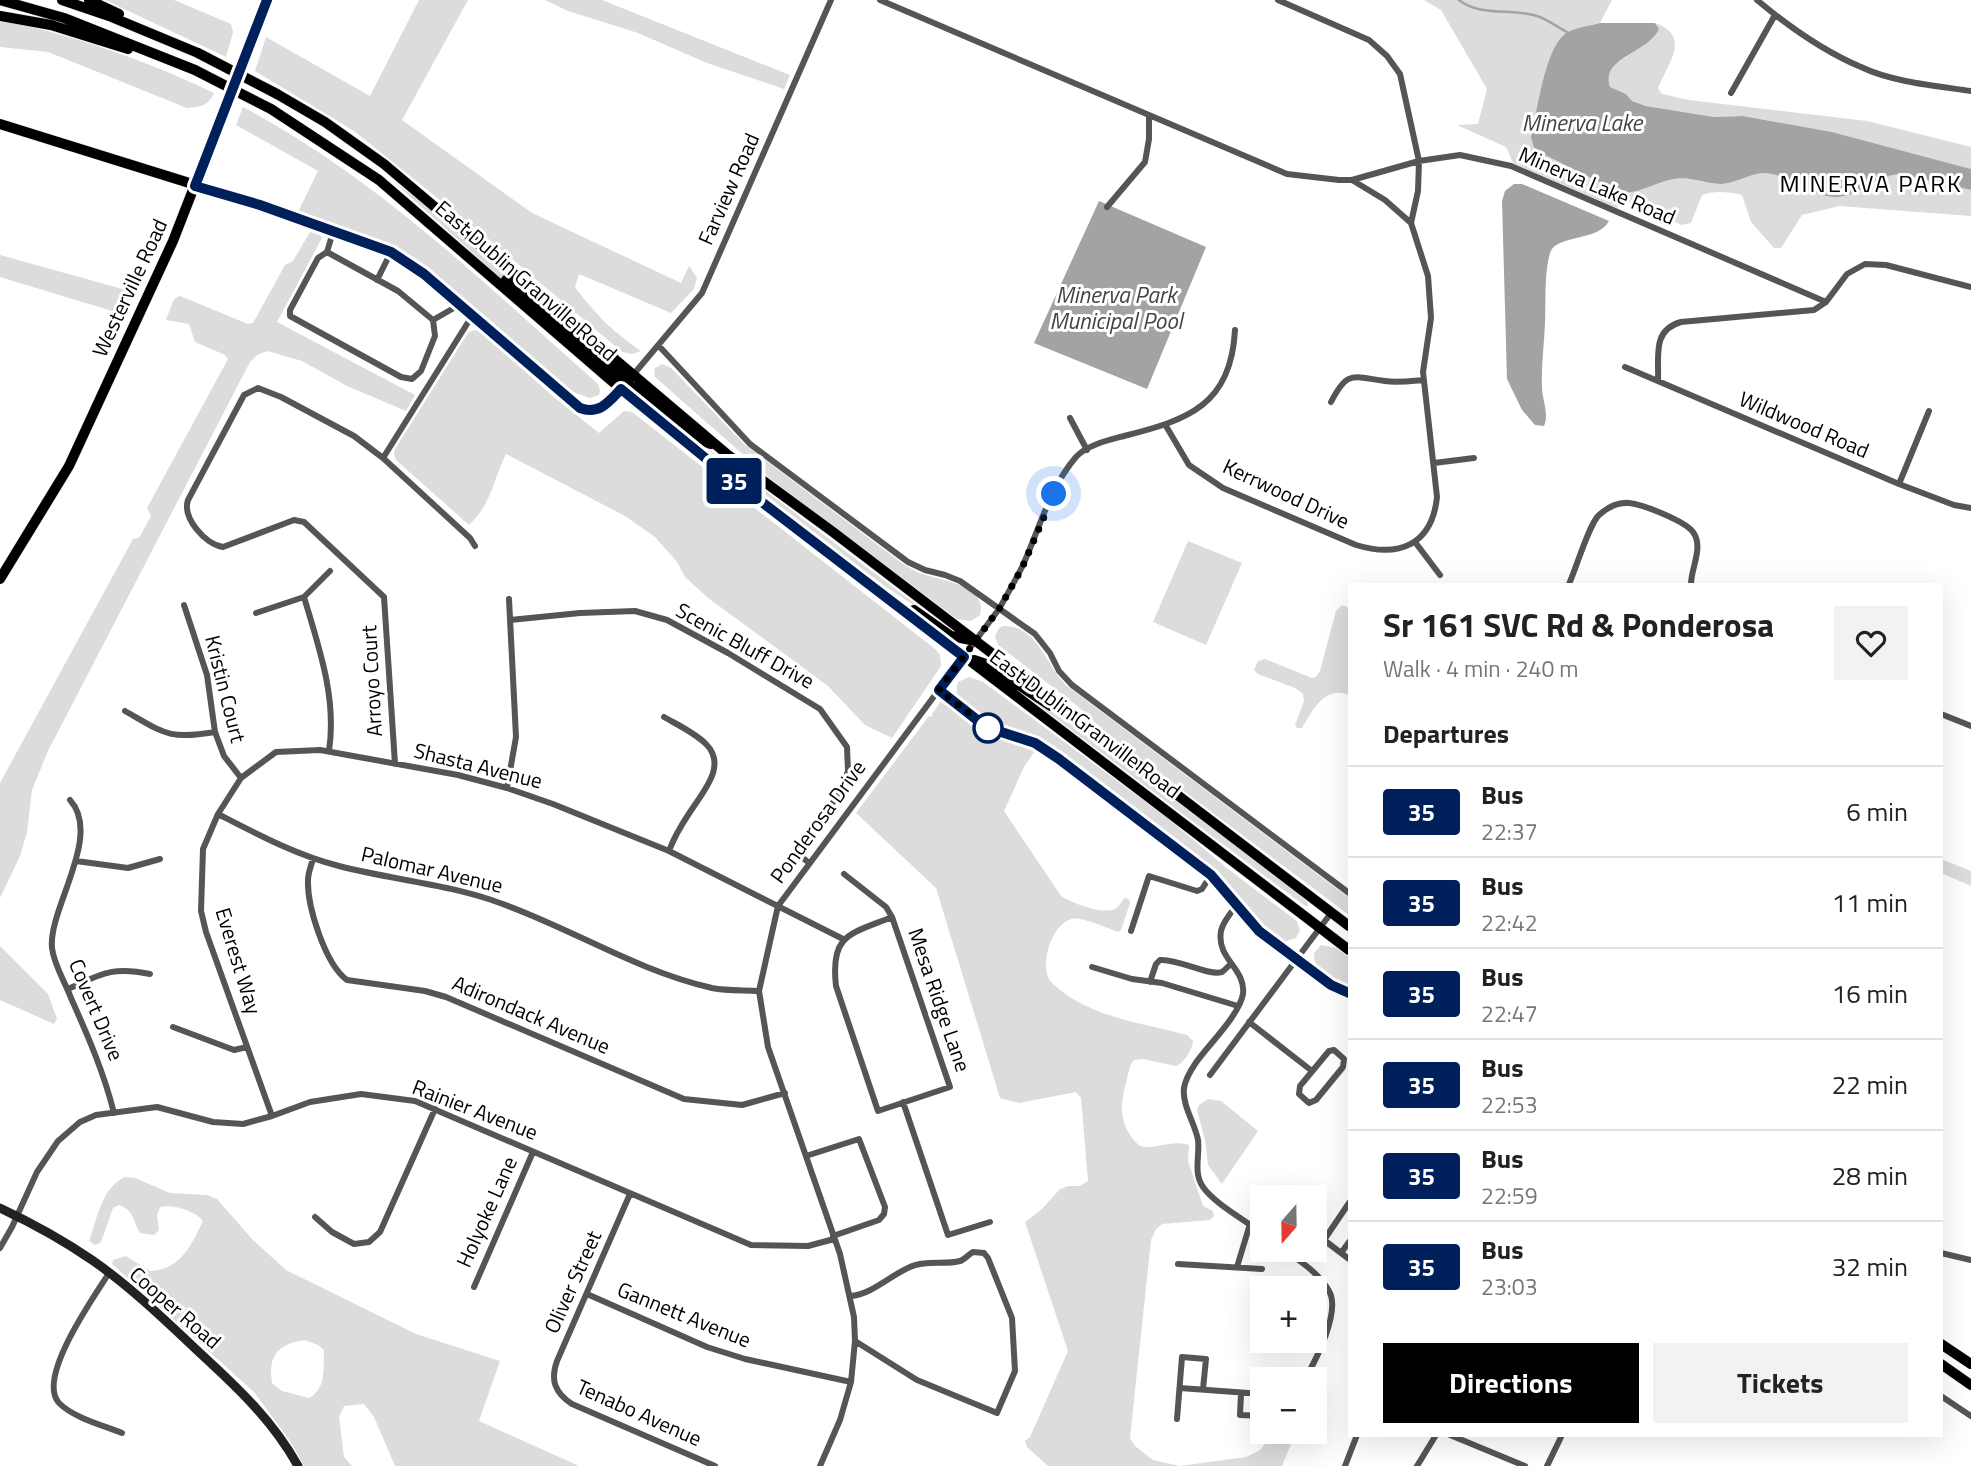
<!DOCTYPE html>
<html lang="en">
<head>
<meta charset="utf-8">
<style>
  body { margin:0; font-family:"Titillium Web",sans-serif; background:#f2f2f2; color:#222; height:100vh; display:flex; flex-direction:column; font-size:26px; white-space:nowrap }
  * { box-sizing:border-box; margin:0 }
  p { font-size:23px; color:#767676 }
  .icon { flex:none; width:38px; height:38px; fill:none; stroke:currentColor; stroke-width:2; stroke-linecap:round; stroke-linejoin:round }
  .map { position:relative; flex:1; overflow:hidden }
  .side { position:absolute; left:1348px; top:583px; width:595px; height:854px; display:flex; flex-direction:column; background:#fff; border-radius:0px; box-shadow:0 7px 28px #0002 }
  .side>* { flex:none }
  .badge { padding:0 14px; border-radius:5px; font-size:24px; line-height:46px }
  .needle { width:46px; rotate:200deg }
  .tools { position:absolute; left:1250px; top:1185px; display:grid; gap:14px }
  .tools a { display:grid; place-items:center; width:77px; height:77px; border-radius:0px; background:#fff; box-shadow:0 7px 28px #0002; font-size:35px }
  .you { position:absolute; width:35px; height:35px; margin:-18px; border:5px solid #fff; border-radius:50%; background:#1a73e8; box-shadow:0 0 0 10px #1a73e833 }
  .map>.badge { position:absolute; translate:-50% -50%; box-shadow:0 0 0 4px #fff }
  h2 { padding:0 35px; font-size:26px; line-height:63px }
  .round { display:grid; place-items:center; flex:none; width:74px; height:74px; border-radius:0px; background:#f2f2f2 }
  .headline { display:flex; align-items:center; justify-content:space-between; height:119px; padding:0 35px }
  h1 { font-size:33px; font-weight:700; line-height:52px }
  .cta { display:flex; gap:14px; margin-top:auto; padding:14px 35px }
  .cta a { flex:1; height:80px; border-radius:0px; background:#000; color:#fff; font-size:28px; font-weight:700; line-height:80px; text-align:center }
  .cta a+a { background:#f2f2f2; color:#222 }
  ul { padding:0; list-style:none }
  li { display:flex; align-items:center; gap:21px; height:91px; padding:0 35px; border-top:2px solid #e0e0e0 }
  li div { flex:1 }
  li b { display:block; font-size:26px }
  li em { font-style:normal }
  li .badge { min-width:77px; font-weight:700; text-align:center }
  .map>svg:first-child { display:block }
  .green { fill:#dcdcdc; fill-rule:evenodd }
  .water { fill:#a3a3a3 }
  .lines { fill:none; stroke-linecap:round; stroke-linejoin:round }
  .stream { stroke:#a3a3a3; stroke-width:2.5 }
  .primary-casing { stroke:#dbdbdb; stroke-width:11 }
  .street { stroke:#555; stroke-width:6 }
  .secondary { stroke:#222; stroke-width:9 }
  .primary { stroke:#000; stroke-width:10 }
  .primary-bridge-casing { stroke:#dbdbdb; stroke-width:11; stroke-linecap:butt }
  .primary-bridge { stroke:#000; stroke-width:10 }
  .line-casing { stroke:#fff; stroke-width:16 }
  .line { stroke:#00205b; stroke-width:10 }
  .walk { stroke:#000; stroke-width:7; stroke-dasharray:0 12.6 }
  .stop-dot { fill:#fff; stroke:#00205b; stroke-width:3.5 }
  .labels { text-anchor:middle; stroke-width:6; stroke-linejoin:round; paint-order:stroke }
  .street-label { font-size:21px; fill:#000; stroke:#fff }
  .water-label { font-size:23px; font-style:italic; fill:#444; stroke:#fff }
  .quarter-label { font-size:24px; letter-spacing:2px; fill:#000; stroke:#fff }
</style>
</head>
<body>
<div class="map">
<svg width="1971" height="1466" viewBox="0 0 1971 1466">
  <rect width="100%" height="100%" fill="#fff"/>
  <path class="green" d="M 105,0 L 174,0 L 231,24 L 233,32 L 226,57 Z
    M 419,0 L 468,0 L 402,120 L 532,213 L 681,283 L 689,266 L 697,278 L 694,289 L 671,313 L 579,274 L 575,287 C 595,314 612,331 641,351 L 632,354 L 622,352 L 492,242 L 354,131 L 255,71 L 266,37 L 370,96 Z
    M 545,0 L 602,0 L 790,75 L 784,89 L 707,63 L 638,33 L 568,11 Z
    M 1424,0 L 1612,0 L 1600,23 C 1590,26 1577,27 1568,32 C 1545,45 1537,113 1531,138 L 1534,148 L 1545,155 L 1617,191 C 1636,197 1655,182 1674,179 C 1690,176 1705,184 1722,184 C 1736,183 1749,174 1763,173 C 1788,173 1810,197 1835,197 C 1859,197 1877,175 1900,174 L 1971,190 L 1971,216 L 1839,206 L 1802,215 L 1781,248 L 1774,248 L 1751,222 L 1742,195 C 1731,192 1713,190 1702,195 L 1691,223 L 1682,225 L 1622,200 L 1617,208 L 1513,163 L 1506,147 L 1457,125 L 1478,124 L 1487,89 L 1441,10 Z
    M 0,22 C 20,23 39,29 58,34 C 112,49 164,69 214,93 C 208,106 200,107 187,108 L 48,52 L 0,47 Z
    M 1655,23 C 1692,36 1668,63 1658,88 L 1662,94 L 1689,100 L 1867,121 L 1971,147 L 1971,169 L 1832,132 L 1743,116 L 1714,117 L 1646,106 L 1632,101 L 1626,94 L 1610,87 C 1600,58 1648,54 1659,29 Z
    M 243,107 C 377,178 485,284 598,384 L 600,390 L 599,395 L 590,398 L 573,392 L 523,349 L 405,256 L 387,246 L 300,216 L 298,212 L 318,171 L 236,125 Z
    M 394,182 L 438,214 L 599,353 L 497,275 Z
    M 310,232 L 320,235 L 322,238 L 277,322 L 415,395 L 406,411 L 347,386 L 302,361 L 267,351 L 257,355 L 250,362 L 48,751 L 32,790 L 27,832 L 20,856 L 0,898 L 0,783 L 133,539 L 139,538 L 151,516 L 147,508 L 228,359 L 225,355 L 195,342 L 189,324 L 166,320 L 174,299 L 180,296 L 248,324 L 253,323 L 285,265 L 293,261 Z
    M 0,255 L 126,290 L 131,296 L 125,313 L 112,311 L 0,277 Z
    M 474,330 L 480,331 L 555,398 L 599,433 L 624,411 L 632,412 L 935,649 L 940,655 L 941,666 L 892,738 L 865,725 L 828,686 L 708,598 L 685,577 L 677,562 L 655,537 L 625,516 L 506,454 C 493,480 492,503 469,525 L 396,460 L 394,454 L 395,449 L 468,333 Z
    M 662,364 L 671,368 L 744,444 L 903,564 C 910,568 916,572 923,574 C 942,581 988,585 980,615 L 971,621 L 957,619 L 772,480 L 655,377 L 654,369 Z
    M 657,412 L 758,485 L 935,619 L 851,564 L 760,496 Z
    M 1188,541 L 1242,563 L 1206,645 L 1153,622 Z
    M 1342,605 L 1349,608 L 1349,695 C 1325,685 1312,711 1302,728 L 1297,728 L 1295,725 L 1304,701 L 1303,694 L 1295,688 L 1258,674 L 1254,670 L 1258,661 L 1265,659 L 1312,678 L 1316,677 L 1320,671 L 1336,611 Z
    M 1003,626 C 1038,625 1046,667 1067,686 L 1349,898 L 1349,915 L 1109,735 L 1076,705 L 998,645 L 995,636 L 999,628 Z
    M 969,677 L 983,682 L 1166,817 L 1228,869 L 1297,921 L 1300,930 L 1296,938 L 1287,941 L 1277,940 L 1266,931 L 1210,868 L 1051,748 C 1029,734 945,719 958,682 Z
    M 1002,678 L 1103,746 L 1297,892 L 1308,903 L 1308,906 L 1305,906 Z
    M 941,701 L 961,717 L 979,727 L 977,731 L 983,734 L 985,731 L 1000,739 L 1036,749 L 1024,767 L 1004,811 L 1061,896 C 1072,903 1098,913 1112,910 C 1118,909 1121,903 1124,898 L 1129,899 L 1130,903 L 1121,930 L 1118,932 C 1107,928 1081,916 1071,919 C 1052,924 1037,968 1052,983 C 1087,1017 1142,1023 1187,1035 L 1193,1041 C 1192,1050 1185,1062 1176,1066 L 1143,1059 L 1134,1060 L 1130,1066 C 1124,1093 1114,1115 1133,1139 C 1137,1144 1140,1147 1146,1147 C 1161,1147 1174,1140 1189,1145 L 1188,1161 L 1203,1206 L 1213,1211 L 1214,1216 L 1210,1220 L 1162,1224 L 1156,1229 L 1151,1240 L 1130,1438 L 1135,1446 L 1153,1460 L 1180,1466 L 1246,1457 L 1260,1450 L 1274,1432 L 1296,1432 L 1282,1466 L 1048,1466 L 1027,1447 L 1025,1441 L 1030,1437 L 1068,1351 L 1025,1222 L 1041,1210 L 1060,1189 L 1069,1186 L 1080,1186 L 1088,1181 L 1081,1098 L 1076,1092 L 1019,1103 L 1000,1098 L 936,888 L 856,813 L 929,716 L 932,717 L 932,714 Z
    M 1941,859 L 1971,871 L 1971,886 L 1941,873 Z
    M 1321,945 L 1336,948 L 1349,957 L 1349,989 C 1332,983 1313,974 1314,953 Z
    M 0,946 L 48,994 L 57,1019 L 54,1024 L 0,1000 Z
    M 1208,1099 L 1221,1101 L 1258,1131 L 1222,1184 L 1208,1165 L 1205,1140 L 1197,1110 L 1199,1105 Z
    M 125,1177 L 135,1178 L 170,1193 L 207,1195 L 217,1199 L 253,1240 L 286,1270 L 416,1334 L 500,1361 L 479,1421 L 579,1466 L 395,1466 L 374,1417 L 364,1404 L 344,1406 L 339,1417 L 344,1457 L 352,1466 L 304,1466 L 290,1441 L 254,1392 L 112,1264 L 113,1260 L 126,1256 L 150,1271 C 180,1270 191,1246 203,1221 C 196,1211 172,1204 160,1207 L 157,1216 L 159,1230 L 154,1235 L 140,1233 C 133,1221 134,1210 119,1205 L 113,1208 L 101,1242 L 95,1245 L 89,1241 C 97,1219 102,1187 125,1177 ZM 305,1340 L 318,1345 L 324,1350 C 323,1368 327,1388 309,1398 L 282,1391 L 272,1383 C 268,1356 277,1344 305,1340 Z"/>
  <path class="water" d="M 1600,23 L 1655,23 L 1659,29 C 1648,54 1600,57 1610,87 L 1626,94 L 1632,101 L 1646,106 L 1714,117 L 1743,116 L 1832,132 L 1971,169 L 1971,190 L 1900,174 C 1877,175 1859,197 1835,197 C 1810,197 1788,173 1763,173 C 1749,174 1736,183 1722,184 C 1705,184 1690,176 1674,179 C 1655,182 1635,197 1617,191 L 1545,155 L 1534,148 L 1531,138 C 1537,113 1545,44 1568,32 C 1577,27 1590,26 1600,23 Z
    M 1514,184 L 1522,184 L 1609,221 C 1598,242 1556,234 1550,253 C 1544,273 1546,303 1545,324 C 1544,345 1541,368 1542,389 C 1543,402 1549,414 1544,426 L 1535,425 L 1522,410 L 1507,379 L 1502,201 L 1505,191 Z
    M 1099,201 L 1206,247 L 1147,389 L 1034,343 Z"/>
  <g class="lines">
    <path class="stream" d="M 1459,0 C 1480,17 1512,8 1537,16 C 1547,19 1557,27 1567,32"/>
    <g class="primary-casing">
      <path id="primary" d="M 0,0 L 64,18 L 195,70
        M 62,0 L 109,16 L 198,53
        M 89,0 L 119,14
        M 0,16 L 51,25 L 128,49
        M 277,94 L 325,122 L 384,164 L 728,455 L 833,532 L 1349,926
        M 271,109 L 379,180 L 621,389 L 720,470 L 1349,950
        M 0,124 L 260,205 L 391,252 L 424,274 L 580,408 C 599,415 609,402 621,389
        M 506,280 L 620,376 L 629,379 L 633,375
        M 621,389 L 630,386 L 636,389 L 700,440 L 711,444
        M 0,579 L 69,466 L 173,241 L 267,0
        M 914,610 L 951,636 L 971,640
        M 974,660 L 986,664 L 1051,706
        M 1941,1344 L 1971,1364
        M 1941,1364 L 1971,1385"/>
    </g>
    <path class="street" d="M 880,0 L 1287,174 L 1339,180 L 1352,180 L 1419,161 L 1460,155 L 1511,166 L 1826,302
      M 1757,0 C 1788,26 1823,51 1861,67 C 1892,82 1937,86 1971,91
      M 1731,93 L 1775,15
      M 1352,180 L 1385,200 L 1411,223
      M 1107,207 L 1145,162 L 1149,139 L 1149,116
      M 327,252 L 398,291 L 433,320 L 435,336 L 421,371 L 412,379 L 401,377 L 290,316 L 290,310 L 318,258 L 327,252 L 333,232
      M 377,280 L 391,252
      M 433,320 L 459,305
      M 659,346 L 750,444 L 908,562 L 925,570 L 945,575 L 960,581 L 1035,634 L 1050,653 L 1059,671 L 1072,685 L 1349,893
      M 1625,367 L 1899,484 L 1954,505 L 1971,508
      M 633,375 L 702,293 L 831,0
      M 1658,381 C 1659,356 1652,330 1681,322 L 1814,310 L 1826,302 L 1847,274 L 1865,264 L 1886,265 L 1971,287
      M 1331,402 C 1348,369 1353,377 1385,381 C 1397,383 1412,381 1424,380
      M 1070,418 L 1087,450
      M 1166,426 L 1189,465 L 1223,488 L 1356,545 C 1399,558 1432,545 1437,497 L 1423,372 L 1431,318 L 1428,276 L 1411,223 L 1418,191 L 1419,161 L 1400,74 L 1387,56 L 1369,40 L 1278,0
      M 383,458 L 472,316
      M 1434,463 L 1474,458
      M 1899,484 L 1929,411
      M 1415,542 L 1440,575
      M 1569,584 C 1576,569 1589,524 1599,515 C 1608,507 1618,502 1629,503 C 1642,504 1685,521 1693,532 C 1704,547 1691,568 1691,584
      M 304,597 C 319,648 337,698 329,751
      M 184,605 L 207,675 L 215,732 L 224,756 L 241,778
      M 256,613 L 304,597 L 330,571
      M 510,620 L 580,613 L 635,611 L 667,620 L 728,653 L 820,709 L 847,747 L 848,771 L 840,793 L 796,852 L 809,863
      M 938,690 L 986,727 L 1035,743 L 1059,759 L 1211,875 L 1259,931 L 1331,985 L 1349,993
      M 125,711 C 164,733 168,740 215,732
      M 1941,714 L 1971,726
      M 664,717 C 678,725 695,733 706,744 C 728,766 702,793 690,812 C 682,824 674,837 669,851
      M 395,764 L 384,597 L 304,522 L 294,520 L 223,547 C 205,544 182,518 188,500 L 244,395 L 258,388 L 281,397 L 354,436 L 383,458 L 470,538 L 475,546
      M 507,788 L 516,737 L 509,599
      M 70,800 C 103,836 48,909 52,948 C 54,965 65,982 71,998 C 88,1036 104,1073 114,1113
      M 218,814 C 257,834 296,855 339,866 C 393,880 448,884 500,903 C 571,928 637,971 712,988 C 727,991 744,990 759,991
      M 313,859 C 311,866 308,873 308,880 C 307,906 325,964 347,980 L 425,991 L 446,997 L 684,1099 L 742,1105 L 785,1093
      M 76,861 L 128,868 L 160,859
      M 844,874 L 886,907 L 892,917 L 950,1087 L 878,1111 L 836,986 C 830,934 850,934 892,917
      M 1237,903 C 1232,913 1223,921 1221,931 C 1216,959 1246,968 1243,994 C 1239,1016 1208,1045 1195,1064 C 1191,1070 1185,1081 1184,1088 C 1182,1106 1195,1123 1198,1140 C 1200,1155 1193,1173 1203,1187 C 1215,1204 1245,1220 1262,1233
      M 1131,931 L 1149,876 L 1197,891 L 1202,889 L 1211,875
      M 1092,967 L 1132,979 L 1162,983 L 1238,1006
      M 1150,982 L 1156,964 L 1160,960 C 1177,958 1210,977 1222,972 C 1225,970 1228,966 1231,964
      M 68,989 C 101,974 112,966 150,974
      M 1249,1022 L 1312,1071
      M 173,1027 L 234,1050 L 247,1047
      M 1334,1050 L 1344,1059 L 1343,1067 L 1316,1100 L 1309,1103 L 1299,1094 L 1300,1086 L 1329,1051 Z
      M 1210,1075 L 1331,913
      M 903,1102 L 948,1235 L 990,1222
      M 272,1116 L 206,932 L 201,911 L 203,849 L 218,814 L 241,778 L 276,752 L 320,750 L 458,775 L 507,788 L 553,804 L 669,851 L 843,939
      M 806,1156 L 859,1139 L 885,1207 L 884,1214 L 879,1220 L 833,1236
      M 630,1194 L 557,1361 C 550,1380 555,1393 572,1404 L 715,1466
      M 1349,1203 L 1324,1240 L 1349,1259
      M 315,1217 L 332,1232 L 354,1244 L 369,1242 L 380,1232 L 435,1109
      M 0,1248 L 12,1227 L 37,1172 L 58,1141 L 80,1122 L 96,1115 L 157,1107 L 213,1122 L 243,1124 L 272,1116 L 310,1102 L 361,1094 L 415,1101 L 751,1245 L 808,1246 L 834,1239
      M 1284,1250 C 1300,1261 1319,1273 1329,1291 C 1341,1311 1316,1360 1305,1379
      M 1341,1253 L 1349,1242
      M 1941,1253 L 1971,1260
      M 1178,1264 L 1262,1269
      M 1237,1267 L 1250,1224
      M 109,1273 C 94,1297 36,1378 59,1403 C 74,1418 102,1425 122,1433
      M 474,1287 L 533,1152
      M 587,1294 L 707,1347 L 745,1359 L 851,1382
      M 850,1296 C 873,1294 889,1276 910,1267 C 924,1260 946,1265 960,1261 C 964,1260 969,1254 973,1252 L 984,1253 L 988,1258 L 1012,1318 L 1015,1371 L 997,1413 L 917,1380 L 855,1341
      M 1180,1388 L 1262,1394
      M 1241,1394 L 1240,1415 L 1262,1416
      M 1941,1396 L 1971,1416
      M 1177,1419 L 1182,1357 L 1206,1359 L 1203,1389
      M 1450,1435 L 1525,1466
      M 820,1466 L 840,1420 L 851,1382 L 855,1341 L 854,1317 L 840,1254 L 768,1047 L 759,991 L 778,906 L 999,609 C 1007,595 1015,581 1022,567 C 1039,531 1049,488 1076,457 C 1087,445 1109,440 1124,436 C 1188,420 1231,405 1235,330
      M 1345,1466 L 1357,1435
      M 1417,1466 L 1436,1435
      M 1547,1466 L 1562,1435"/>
    <path class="secondary" d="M 0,1208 C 32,1223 63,1240 92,1260 C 131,1287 167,1322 201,1354 C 238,1388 273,1421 298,1466"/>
    <use href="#primary" class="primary"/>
    <g class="primary-bridge-casing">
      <path id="primary-bridge" d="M 198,53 L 277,94
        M 195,70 L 271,109"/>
    </g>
    <use href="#primary-bridge" class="primary-bridge"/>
  </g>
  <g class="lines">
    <g class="line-casing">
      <path id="line" d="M 267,0 L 195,186 L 260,205 L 391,252 L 424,274 L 580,408 C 599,415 609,402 621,389 L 720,470 L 964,657 L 939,690 L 986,727 L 1035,743 L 1059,759 L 1211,875 L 1259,931 L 1331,985 L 1349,993"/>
    </g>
    <use href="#line" class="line"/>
    <path class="walk" d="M 988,728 L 939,690 L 999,609 L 1022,568 L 1054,494"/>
  </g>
  <circle class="stop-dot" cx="988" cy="728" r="14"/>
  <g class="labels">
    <g class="street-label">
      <text transform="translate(1597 186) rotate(23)" y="7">Minerva Lake Road</text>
      <text transform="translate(729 189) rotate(-66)" y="7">Farview Road</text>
      <text transform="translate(526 281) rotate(41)" y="7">East Dublin Granville Road</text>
      <text transform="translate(130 288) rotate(-65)" y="7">Westerville Road</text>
      <text transform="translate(1804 425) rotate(23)" y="7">Wildwood Road</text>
      <text transform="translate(1286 494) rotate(25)" y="7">Kerrwood Drive</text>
      <text transform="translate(745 646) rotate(29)" y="7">Scenic Bluff Drive</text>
      <text transform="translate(372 681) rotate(-93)" y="7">Arroyo Court</text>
      <text transform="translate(225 689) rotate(76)" y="7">Kristin Court</text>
      <text transform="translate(1085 724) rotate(37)" y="7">East Dublin Granville Road</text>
      <text transform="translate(478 766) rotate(14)" y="7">Shasta Avenue</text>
      <text transform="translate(818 822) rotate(-54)" y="7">Ponderosa Drive</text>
      <text transform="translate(432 870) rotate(13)" y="7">Palomar Avenue</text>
      <text transform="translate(238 961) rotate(73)" y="7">Everest Way</text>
      <text transform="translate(939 1000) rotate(71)" y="7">Mesa Ridge Lane</text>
      <text transform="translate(96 1010) rotate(67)" y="7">Covert Drive</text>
      <text transform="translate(531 1015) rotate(23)" y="7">Adirondack Avenue</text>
      <text transform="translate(475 1110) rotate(21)" y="7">Rainier Avenue</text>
      <text transform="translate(487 1212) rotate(-66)" y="7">Holyoke Lane</text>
      <text transform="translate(573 1282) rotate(-66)" y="7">Oliver Street</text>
      <text transform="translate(175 1308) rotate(41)" y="7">Cooper Road</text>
      <text transform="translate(684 1315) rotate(22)" y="7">Gannett Avenue</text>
      <text transform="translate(639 1413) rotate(24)" y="7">Tenabo Avenue</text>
    </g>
    <g class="water-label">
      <text x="1582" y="131">Minerva Lake</text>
      <text x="1116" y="303">Minerva Park<tspan x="1116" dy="26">Municipal Pool</tspan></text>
    </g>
    <g class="quarter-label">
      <text x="1871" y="192">MINERVA PARK</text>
    </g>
  </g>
</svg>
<div class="tools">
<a><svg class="needle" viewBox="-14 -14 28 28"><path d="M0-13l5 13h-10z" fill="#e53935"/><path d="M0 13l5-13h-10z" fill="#767676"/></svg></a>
<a>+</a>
<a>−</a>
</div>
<div class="you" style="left:1054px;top:494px"></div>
<b class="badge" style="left:734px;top:481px;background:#00205b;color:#fff">35</b>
<section class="side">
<div class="headline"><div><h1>Sr 161 SVC Rd &amp; Ponderosa</h1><p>Walk · 4 min · 240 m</p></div><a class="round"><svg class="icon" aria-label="heart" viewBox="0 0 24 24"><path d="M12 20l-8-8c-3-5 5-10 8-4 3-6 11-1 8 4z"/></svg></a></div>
<h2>Departures</h2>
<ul>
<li><span class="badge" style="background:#00205b;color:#fff">35</span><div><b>Bus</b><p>22:37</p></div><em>6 min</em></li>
<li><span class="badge" style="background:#00205b;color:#fff">35</span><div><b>Bus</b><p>22:42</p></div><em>11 min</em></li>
<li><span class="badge" style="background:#00205b;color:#fff">35</span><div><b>Bus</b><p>22:47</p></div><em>16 min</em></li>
<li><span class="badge" style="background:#00205b;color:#fff">35</span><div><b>Bus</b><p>22:53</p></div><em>22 min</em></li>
<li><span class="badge" style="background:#00205b;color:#fff">35</span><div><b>Bus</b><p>22:59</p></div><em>28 min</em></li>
<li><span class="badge" style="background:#00205b;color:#fff">35</span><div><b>Bus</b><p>23:03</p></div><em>32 min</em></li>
</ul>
<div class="cta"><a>Directions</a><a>Tickets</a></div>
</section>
</div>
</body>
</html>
